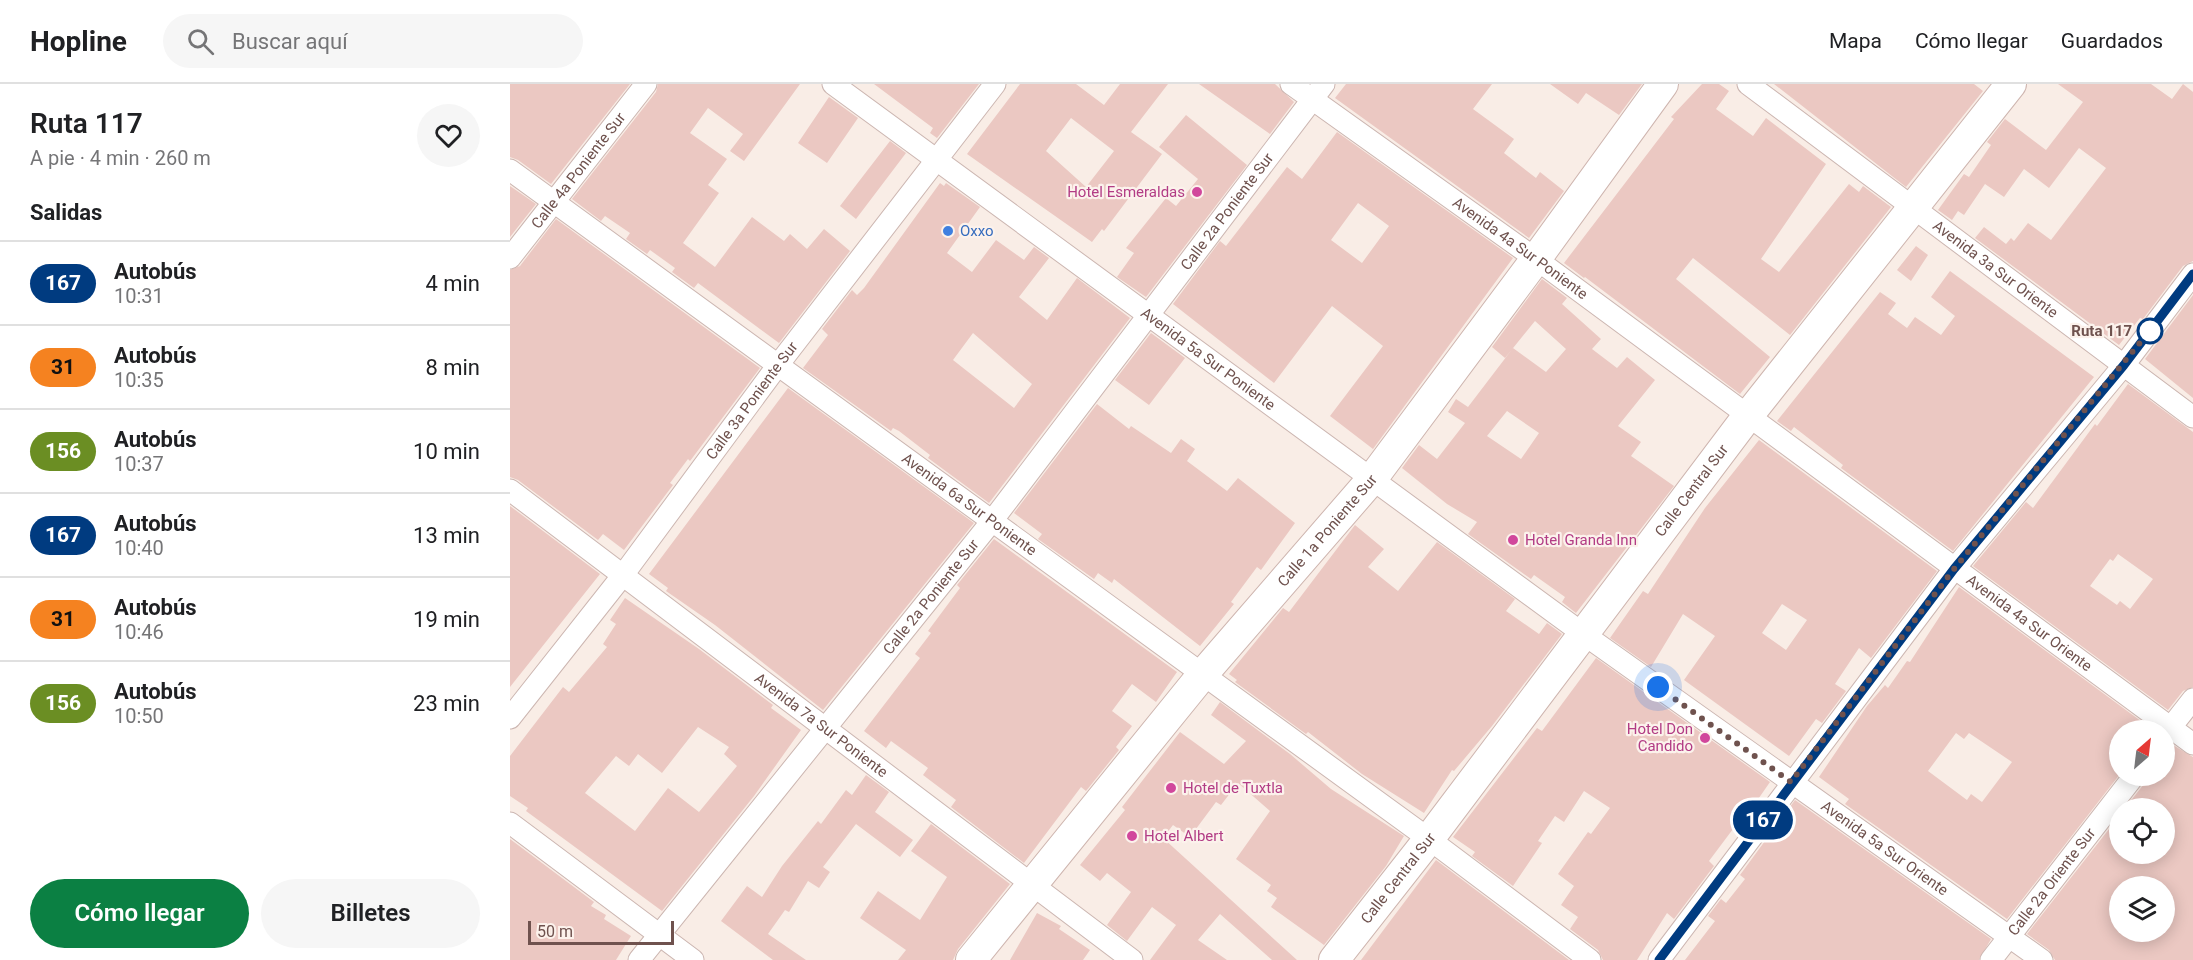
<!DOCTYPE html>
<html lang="es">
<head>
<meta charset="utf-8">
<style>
  body { margin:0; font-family:Roboto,sans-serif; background:#f6f6f6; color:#202124; height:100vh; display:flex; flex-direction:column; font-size:22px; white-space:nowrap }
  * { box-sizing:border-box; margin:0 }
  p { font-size:20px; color:#757577 }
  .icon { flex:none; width:33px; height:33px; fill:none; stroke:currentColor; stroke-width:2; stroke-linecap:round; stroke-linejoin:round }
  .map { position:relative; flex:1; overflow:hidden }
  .drawer { display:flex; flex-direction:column; background:#fff; width:510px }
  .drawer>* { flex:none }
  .badge { padding:0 12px; border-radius:20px; font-size:21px; line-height:39px }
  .needle { width:39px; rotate:28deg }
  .fabs { position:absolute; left:1599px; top:636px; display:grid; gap:12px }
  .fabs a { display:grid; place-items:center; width:66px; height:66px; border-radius:50%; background:#fff; box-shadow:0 3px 15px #0003; font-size:30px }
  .scale { position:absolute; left:18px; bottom:15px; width:146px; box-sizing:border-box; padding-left:6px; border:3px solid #6f524e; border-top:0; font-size:16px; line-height:21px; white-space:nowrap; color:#6f524e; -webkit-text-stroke:4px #fcf2ec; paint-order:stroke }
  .you { position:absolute; width:30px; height:30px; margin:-15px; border:4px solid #fff; border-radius:50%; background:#1a73e8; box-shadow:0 0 0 9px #1a73e833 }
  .map>.badge { position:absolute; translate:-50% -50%; box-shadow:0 0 0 3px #fff }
  h2 { padding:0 30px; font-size:22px; line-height:54px }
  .round { display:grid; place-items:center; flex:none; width:63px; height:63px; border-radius:32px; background:#f6f6f6 }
  .head { display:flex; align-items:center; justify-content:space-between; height:102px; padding:0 30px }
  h1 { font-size:28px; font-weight:600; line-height:45px }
  .action { display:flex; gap:12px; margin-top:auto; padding:12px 30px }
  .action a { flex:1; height:69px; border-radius:36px; background:#0b8043; color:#fff; font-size:24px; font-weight:600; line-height:69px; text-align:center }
  .action a+a { background:#f6f6f6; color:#202124 }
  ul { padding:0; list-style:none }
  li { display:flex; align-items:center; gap:18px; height:84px; padding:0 30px; border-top:2px solid #e0e0e0 }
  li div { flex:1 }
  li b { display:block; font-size:22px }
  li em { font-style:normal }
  li .badge { min-width:66px; font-weight:700; text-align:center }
  header { display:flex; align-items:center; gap:36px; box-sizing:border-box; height:84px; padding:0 30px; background:#fff; border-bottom:2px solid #e0e0e0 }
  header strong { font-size:28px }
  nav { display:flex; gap:33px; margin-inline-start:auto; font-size:21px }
  .search { width:420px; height:54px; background:#f6f6f6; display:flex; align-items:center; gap:15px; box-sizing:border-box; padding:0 21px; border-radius:33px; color:#757577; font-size:22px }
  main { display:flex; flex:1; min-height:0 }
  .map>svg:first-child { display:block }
  .building { fill:#ebc8c2; fill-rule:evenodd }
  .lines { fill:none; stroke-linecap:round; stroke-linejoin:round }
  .minor-casing { stroke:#ccb6b1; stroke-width:23 }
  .secondary-casing { stroke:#ceb5af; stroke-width:32 }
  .minor { stroke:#fff; stroke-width:21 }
  .secondary { stroke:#fff; stroke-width:30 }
  .line-casing { stroke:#fff; stroke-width:14 }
  .line { stroke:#003b80; stroke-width:9 }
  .walk { stroke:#6f524e; stroke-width:6; stroke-dasharray:0 10.8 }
  .hotel-dot { fill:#d1479c; stroke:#fcf2ec; stroke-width:2 }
  .shop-dot { fill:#3f7fe0; stroke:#fcf2ec; stroke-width:2 }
  .stop-dot { fill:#fff; stroke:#003b80; stroke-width:3 }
  .labels { text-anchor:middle; stroke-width:4.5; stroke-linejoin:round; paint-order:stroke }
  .street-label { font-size:15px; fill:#6f524e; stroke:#fcf2ec }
  .hotel-label { font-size:15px; fill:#b23c85; stroke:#fcf2ec; text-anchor:start }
  .shop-label { font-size:15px; fill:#366cbe; stroke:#fcf2ec; text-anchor:start }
  .stop-label { font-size:15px; font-weight:bold; fill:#6f524e; stroke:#fcf2ec; text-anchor:end }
</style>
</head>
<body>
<header>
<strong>Hopline</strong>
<div class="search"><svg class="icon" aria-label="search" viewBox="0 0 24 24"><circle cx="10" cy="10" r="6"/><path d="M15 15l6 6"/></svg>Buscar aquí</div>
<nav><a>Mapa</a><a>Cómo llegar</a><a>Guardados</a></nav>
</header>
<main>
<section class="drawer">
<div class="head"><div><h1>Ruta 117</h1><p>A pie · 4 min · 260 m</p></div><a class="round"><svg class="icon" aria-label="heart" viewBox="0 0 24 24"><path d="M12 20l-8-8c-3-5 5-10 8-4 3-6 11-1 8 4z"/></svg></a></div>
<h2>Salidas</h2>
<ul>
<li><span class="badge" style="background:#003b80;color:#fff">167</span><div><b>Autobús</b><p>10:31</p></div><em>4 min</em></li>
<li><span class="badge" style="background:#f58220;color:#111">31</span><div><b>Autobús</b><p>10:35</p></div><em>8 min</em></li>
<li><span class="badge" style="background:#6b8e23;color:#fff">156</span><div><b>Autobús</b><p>10:37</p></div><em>10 min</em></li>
<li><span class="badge" style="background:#003b80;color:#fff">167</span><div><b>Autobús</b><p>10:40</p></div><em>13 min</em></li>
<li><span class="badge" style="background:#f58220;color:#111">31</span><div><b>Autobús</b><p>10:46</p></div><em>19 min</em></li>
<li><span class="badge" style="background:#6b8e23;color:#fff">156</span><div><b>Autobús</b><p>10:50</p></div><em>23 min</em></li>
</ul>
<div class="action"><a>Cómo llegar</a><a>Billetes</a></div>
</section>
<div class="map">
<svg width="1683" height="876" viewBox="0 0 1683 876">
  <rect width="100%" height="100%" fill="#f9ede6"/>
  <path class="building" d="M 0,0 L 120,0 L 41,100 L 8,76 L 0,73 Z
    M 148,0 L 290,0 L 234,77 L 220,67 L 233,50 L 198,24 L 180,49 L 217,75 L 198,101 L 209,109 L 173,159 L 205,183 L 242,133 L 274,157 L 280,150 L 297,165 L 314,145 L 340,167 L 269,259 L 188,199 L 184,204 L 162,188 L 165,184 L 140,166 L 137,170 L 116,155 L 120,149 L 95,132 L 91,137 L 62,115 L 146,8 Z
    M 364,0 L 469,0 L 427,54 L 420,49 L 423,44 Z
    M 510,0 L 566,0 L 594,21 L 610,0 L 658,0 L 621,48 L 652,70 L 594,147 L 592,145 L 582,158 L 457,70 ZM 561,34 L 604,67 L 576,103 L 536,67 Z
    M 689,0 L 765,0 L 784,18 L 760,50 Z
    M 836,0 L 982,0 L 963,25 L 1004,55 L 994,69 L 1026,94 L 1030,88 L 1054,107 L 1019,154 L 825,14 Z
    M 1040,0 L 1132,0 L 1109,31 L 1076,9 L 1068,20 Z
    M 1192,0 L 1209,0 L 1219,7 L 1206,25 L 1243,52 L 1256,34 L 1316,80 L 1251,175 L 1269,188 L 1339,100 L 1349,108 L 1353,102 L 1381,123 L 1280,251 L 1183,174 L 1166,195 L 1260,273 L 1230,310 L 1075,193 L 1074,194 L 1054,179 L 1164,35 L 1161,33 Z
    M 1264,0 L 1464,0 L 1473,7 L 1396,103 Z
    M 1548,0 L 1641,0 L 1662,15 L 1673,0 L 1683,8 L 1683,177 L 1673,182 L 1633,235 L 1630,234 L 1609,261 L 1465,154 L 1474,143 L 1496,160 L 1501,154 L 1504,157 L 1518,139 L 1541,156 L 1596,84 L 1569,64 L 1539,104 L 1514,85 L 1494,113 L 1475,100 L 1454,131 L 1448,127 L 1442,136 L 1428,126 L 1454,90 L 1459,93 L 1481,61 L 1477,58 L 1495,35 L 1536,66 L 1573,18 Z
    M 319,13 L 348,34 L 317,79 L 288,59 Z
    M 676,31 L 737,81 L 636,213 L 607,193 L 624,169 L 616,164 L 656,114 L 666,122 L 688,95 L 649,63 Z
    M 827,48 L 1003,174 L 863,365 L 820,332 L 873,262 L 822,222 L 764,299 L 663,220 L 710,157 L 716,162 L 777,83 L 792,95 ZM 848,119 L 879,142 L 852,179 L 821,156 Z
    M 380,57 L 396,69 L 346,135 L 330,122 Z
    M 430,99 L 434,102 L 436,99 L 470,123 L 437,169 L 462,188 L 486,156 L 514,176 L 524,163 L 539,174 L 509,213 L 537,236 L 567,194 L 620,234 L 479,419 L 418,374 L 420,371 L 389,347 L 383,344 L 381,347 L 293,284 L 318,251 L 312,245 L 342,206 L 347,211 L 354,204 ZM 463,249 L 522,300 L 504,324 L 443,276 Z
    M 0,102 L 26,120 L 0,153 Z
    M 46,135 L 250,284 L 180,377 L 178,375 L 160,399 L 163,401 L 114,466 L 93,450 L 88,456 L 8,396 L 0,393 L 0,186 L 10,182 Z
    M 1406,162 L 1418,171 L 1401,197 L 1387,186 Z
    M 1440,187 L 1584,293 L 1443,467 L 1331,384 L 1333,381 L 1284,343 L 1281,347 L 1267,337 L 1370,208 L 1386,219 L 1378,230 L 1397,244 L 1405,233 L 1431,251 L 1445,232 L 1421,213 Z
    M 1032,195 L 1057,214 L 1052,220 L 1091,255 L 1082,265 L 1107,284 L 1117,273 L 1145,296 L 1108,342 L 1131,358 L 1121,372 L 1164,402 L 1066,529 L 1052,518 L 1055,513 L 1024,491 L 1021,495 L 958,450 L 967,438 L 937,420 L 892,384 L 909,361 L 927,375 L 955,339 L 938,328 L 946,315 L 958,323 L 1003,264 L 1036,288 L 1056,265 L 1025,237 L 995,274 L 982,263 ZM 997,327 L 1029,349 L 1011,375 L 977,352 Z
    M 1683,211 L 1683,314 L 1635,275 Z
    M 641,249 L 675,274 L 639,321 L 605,296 Z
    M 1618,300 L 1683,348 L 1683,603 L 1673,607 L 1658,626 L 1463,482 L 1516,418 L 1523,424 L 1585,340 L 1587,342 ZM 1608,470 L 1643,495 L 1620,525 L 1610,517 L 1607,521 L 1580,502 L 1600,475 L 1603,477 Z
    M 278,304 L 464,439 L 313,626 L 205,541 L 156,507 L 158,504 L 139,490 Z
    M 587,320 L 619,345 L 621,342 L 661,369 L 671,355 L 685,365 L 677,377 L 717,407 L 728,394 L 785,439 L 751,486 L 747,483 L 721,518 L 724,520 L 690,562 L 604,495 L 602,499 L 588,489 L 584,495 L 528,455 L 532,450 L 504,429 Z
    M 1249,356 L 1427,487 L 1361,574 L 1349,564 L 1325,600 L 1336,607 L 1312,639 L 1306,635 L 1279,672 L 1174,596 L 1205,552 L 1173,530 L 1141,583 L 1100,554 L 1133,507 L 1138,510 L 1195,424 ZM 1272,520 L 1297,536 L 1276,566 L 1252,549 Z
    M 0,422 L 90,490 L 0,603 Z
    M 845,441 L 874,465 L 858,483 L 888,507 L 927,458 L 1005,515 L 996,527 L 1029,550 L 1037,539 L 1052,550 L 982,642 L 944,687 L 942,686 L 914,729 L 852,690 L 798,648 L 796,650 L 725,598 L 727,596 L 719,590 L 773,524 L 779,528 Z
    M 484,455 L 667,588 L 646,618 L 622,600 L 602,627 L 622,642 L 606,663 L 609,666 L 576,707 L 571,703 L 514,779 L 441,723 L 446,716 L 413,691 L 418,684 L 381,657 L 376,664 L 354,647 L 410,574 L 405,570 L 421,549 L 418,547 L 450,504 L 447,501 Z
    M 1449,503 L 1643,646 L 1610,646 L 1610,690 L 1497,835 L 1335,720 L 1339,715 L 1309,693 L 1357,622 L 1375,601 L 1378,604 L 1397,577 L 1400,578 ZM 1446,649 L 1454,655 L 1459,649 L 1502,678 L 1472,718 L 1461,710 L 1457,716 L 1418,687 Z
    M 115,514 L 189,565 L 263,621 L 261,624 L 291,646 L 244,712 L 152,827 L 16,727 L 18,724 L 0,712 L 0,672 L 53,603 L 59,608 L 97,563 L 93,560 L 106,540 L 100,536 ZM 188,643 L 219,663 L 214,670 L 227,682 L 189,728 L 158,704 L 125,747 L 75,709 L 106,672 L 119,682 L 128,670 L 152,689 Z
    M 1086,574 L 1260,698 L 1226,747 L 1223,745 L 1199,777 L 1204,782 L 1164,835 L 1157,829 L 1127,876 L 1093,876 L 1088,866 L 1060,845 L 1068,833 L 1051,821 L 1064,802 L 1048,790 L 1078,748 L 1081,750 L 1100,724 L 1074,707 L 1054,738 L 1045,732 L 1028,757 L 1032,759 L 1003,802 L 962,772 L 965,768 L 943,753 L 1027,644 L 1032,647 Z
    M 710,618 L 780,670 L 821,705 L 894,752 L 876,782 L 814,861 L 761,823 L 767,814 L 757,807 L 761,801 L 726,775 L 760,727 L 728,699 L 711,721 L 706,718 L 680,753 L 663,741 L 653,754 L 787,876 L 762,876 L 710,830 L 688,856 L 717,876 L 640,876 L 666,841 L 642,823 L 617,857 L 597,841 L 621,808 L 597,789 L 590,797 L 570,781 L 615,726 L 612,723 L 670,648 L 714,680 L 736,657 L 701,631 Z
    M 1663,661 L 1683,673 L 1683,876 L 1545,876 L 1539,866 L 1517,850 L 1610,731 L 1610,770 L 1654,770 L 1654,724 L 1615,724 L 1634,700 L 1636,692 L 1654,692 L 1654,668 ZM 1610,802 L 1654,802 L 1654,848 L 1610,848 Z
    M 356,691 L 379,708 L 365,728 L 403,756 L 390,773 L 346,740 L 313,783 L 320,788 L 309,804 L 298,797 L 279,828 L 275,826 L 258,850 L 296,876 L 263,876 L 211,837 L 237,802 L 252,813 L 272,782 L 308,737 L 311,740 L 336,706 L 342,711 Z
    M 1285,716 L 1481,855 L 1469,876 L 1175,876 L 1205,837 L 1198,832 L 1211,815 L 1216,819 L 1235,795 L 1230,791 Z
    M 421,740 L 500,800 L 448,865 L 443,876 L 388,876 L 396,866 L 350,834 L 368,807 L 410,836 L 437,793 L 401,767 Z
    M 0,755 L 84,818 L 81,822 L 96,831 L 94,835 L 121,852 L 106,876 L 0,876 Z
    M 926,776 L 1059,876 L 851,876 Z
    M 527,829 L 551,842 L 549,845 L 580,866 L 573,876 L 500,876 Z"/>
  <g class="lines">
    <g class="minor-casing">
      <g id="minor">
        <path id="s1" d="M 323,0 L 1072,549 L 1532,876"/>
        <path id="s2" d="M 781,0 L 1026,175 L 1683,660"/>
        <path id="s3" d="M 1238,0 L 1683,333"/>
        <path id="s4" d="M 0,86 L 919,755 L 1080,876"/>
        <path id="s5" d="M 0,174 L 136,0"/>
        <path id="s6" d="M 0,406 L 622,876"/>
        <path id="s7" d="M 0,634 L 113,491 L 268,281 L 485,0"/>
        <path d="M 1654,652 L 1683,615"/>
        <path d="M 0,739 L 183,876"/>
        <path id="s8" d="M 129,876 L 482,437 L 814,0"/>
        <path d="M 1149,876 L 1444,485 L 1614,281 L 1683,190"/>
        <path id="s9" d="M 1481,876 L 1624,692"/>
      </g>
    </g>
    <g class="secondary-casing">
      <g id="secondary">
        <path id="s10" d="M 461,876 L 693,590 L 862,395 L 1026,175 L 1153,0"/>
        <path id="s11" d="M 824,876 L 919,755 L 1237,333 L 1501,0"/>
      </g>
    </g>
    <use href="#minor" class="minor"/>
    <use href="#secondary" class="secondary"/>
  </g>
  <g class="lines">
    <g class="line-casing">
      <path id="line" d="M 1149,876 L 1444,485 L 1614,281 L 1683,190"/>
    </g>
    <use href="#line" class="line"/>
    <path class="walk" d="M 1148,603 L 1281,698 L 1444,485 L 1642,244 L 1640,247"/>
  </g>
  <g class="hotel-dot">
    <circle cx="687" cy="108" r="6"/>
    <circle cx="1003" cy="456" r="6"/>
    <circle cx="1195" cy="654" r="6"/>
    <circle cx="661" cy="704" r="6"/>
    <circle cx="622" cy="752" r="6"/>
  </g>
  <circle class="shop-dot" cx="438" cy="147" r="6"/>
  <circle class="stop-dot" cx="1640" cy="247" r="12"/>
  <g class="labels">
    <g class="street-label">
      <text dy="5" stroke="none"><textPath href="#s5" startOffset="111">Calle 4a Poniente Sur</textPath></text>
      <text dy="5" stroke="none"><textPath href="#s8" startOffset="952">Calle 2a Poniente Sur</textPath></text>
      <text dy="5" stroke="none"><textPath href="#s2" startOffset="282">Avenida 4a Sur Poniente</textPath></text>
      <text dy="5" stroke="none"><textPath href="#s3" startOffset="309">Avenida 3a Sur Oriente</textPath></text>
      <text dy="5" stroke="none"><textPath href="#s1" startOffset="465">Avenida 5a Sur Poniente</textPath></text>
      <text dy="5" stroke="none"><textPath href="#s7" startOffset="399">Calle 3a Poniente Sur</textPath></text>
      <text dy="5" stroke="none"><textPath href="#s11" startOffset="590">Calle Central Sur</textPath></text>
      <text dy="5" stroke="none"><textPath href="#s4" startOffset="568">Avenida 6a Sur Poniente</textPath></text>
      <text dy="5" stroke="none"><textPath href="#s10" startOffset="558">Calle 1a Poniente Sur</textPath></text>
      <text dy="5" stroke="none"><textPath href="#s8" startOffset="466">Calle 2a Poniente Sur</textPath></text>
      <text dy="5" stroke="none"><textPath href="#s2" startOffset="914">Avenida 4a Sur Oriente</textPath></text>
      <text dy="5" stroke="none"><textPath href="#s6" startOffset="390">Avenida 7a Sur Poniente</textPath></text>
      <text dy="5" stroke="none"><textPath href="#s1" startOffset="1300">Avenida 5a Sur Oriente</textPath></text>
      <text dy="5" stroke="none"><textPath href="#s11" startOffset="104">Calle Central Sur</textPath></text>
      <text dy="5" stroke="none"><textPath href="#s9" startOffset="99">Calle 2a Oriente Sur</textPath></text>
    </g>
    <g class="hotel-label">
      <text x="675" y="113" text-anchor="end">Hotel Esmeraldas</text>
      <text x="1015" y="461">Hotel Granda Inn</text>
      <text x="1183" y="650" text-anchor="end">Hotel Don<tspan x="1183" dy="17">Candido</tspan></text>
      <text x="673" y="709">Hotel de Tuxtla</text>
      <text x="634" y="757">Hotel Albert</text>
    </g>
    <g class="shop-label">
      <text x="450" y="152">Oxxo</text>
    </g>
    <g class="stop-label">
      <text x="1622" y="252">Ruta 117</text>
    </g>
  </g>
</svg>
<div class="fabs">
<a><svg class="needle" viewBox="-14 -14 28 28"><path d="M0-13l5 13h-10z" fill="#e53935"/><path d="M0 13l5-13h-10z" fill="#757577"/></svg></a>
<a><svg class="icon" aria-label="locate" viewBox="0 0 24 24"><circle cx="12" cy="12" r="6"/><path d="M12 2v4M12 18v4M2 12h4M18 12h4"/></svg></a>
<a><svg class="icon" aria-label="layers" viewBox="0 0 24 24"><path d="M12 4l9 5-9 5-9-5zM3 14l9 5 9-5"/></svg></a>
</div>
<div class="scale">50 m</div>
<div class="you" style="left:1148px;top:603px"></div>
<b class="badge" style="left:1253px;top:736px;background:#003b80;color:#fff">167</b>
</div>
</main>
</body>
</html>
